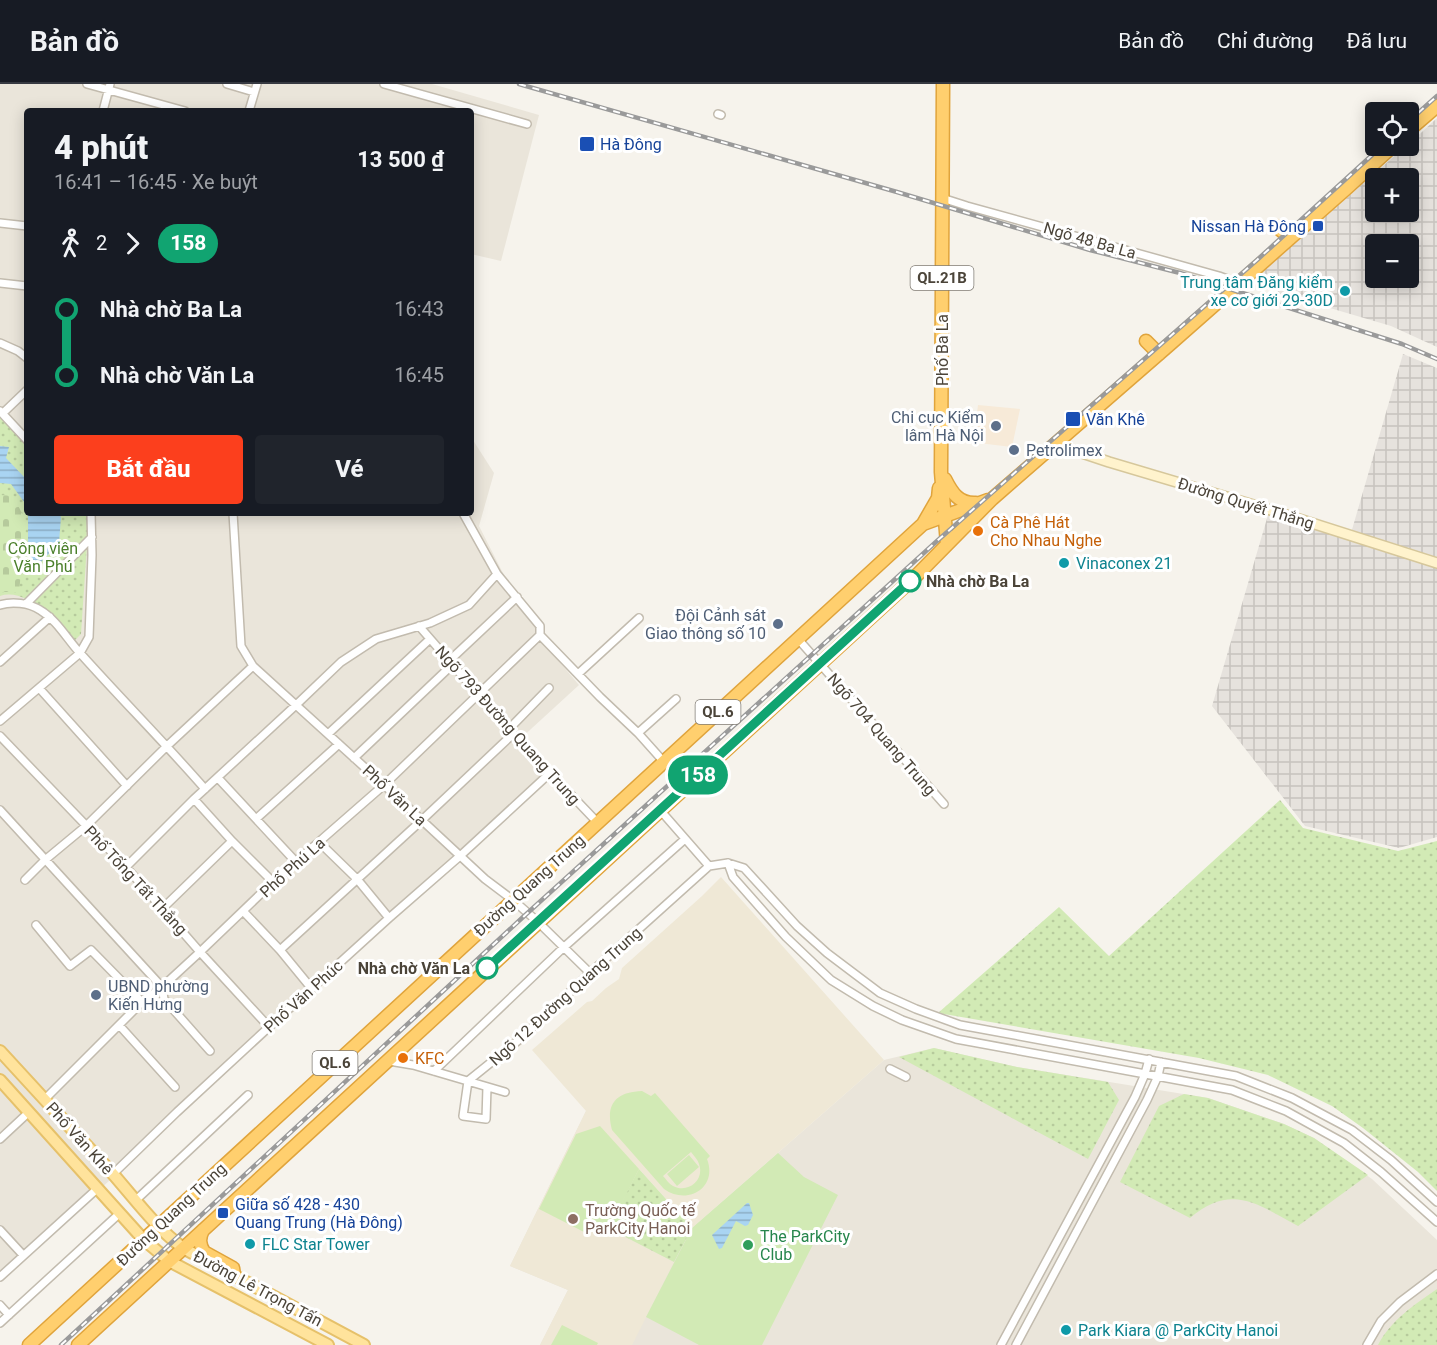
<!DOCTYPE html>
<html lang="vi">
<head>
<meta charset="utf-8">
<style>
  body { margin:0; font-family:Roboto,sans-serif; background:#20242c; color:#f1f3f6; height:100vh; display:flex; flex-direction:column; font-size:22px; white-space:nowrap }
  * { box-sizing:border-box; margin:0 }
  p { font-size:20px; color:#9ea1a6 }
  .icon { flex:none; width:33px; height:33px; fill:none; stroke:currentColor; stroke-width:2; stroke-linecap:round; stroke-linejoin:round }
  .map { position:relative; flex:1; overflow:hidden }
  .drawer { position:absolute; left:24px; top:24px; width:450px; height:408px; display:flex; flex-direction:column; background:#171b24; border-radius:6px; box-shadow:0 3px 15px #0003 }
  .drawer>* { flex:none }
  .badge { padding:0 12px; border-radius:20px; font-size:21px; line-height:39px }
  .controls { position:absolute; left:1365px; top:18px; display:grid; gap:12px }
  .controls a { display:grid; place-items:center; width:54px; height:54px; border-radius:6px; background:#171b24; box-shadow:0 3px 15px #0003; font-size:30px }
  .map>.badge { position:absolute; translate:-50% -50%; box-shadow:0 0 0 3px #fff }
  .legs { display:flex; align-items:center; gap:9px; height:66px; padding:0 30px; font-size:20px }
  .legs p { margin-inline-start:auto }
  .summary { display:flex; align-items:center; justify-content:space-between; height:102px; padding:0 30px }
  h1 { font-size:33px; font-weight:800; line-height:45px }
  .primary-button { display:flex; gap:12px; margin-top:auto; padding:12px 30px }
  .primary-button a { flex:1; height:69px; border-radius:6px; background:#fc3f1d; color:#fff; font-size:24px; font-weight:800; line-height:69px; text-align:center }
  .primary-button a+a { background:#20242c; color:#f1f3f6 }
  ul { padding:0 30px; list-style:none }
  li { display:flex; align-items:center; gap:21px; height:66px; font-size:22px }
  li i { display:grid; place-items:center; width:9px; height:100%; margin:0 8px; background:currentColor }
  li i::after { content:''; width:15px; height:15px; margin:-8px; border:4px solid; border-radius:50%; background:#171b24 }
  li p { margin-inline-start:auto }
  li:first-child i { background:linear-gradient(#0000 50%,currentColor 0) }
  li:last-child i { background:linear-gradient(currentColor 50%,#0000 0) }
  header { display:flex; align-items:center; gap:36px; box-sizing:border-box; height:84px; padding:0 30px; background:#171b24; border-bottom:2px solid #363941 }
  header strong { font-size:28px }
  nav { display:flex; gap:33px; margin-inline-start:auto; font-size:21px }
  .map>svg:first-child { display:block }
  .residential { fill:#eae5da }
  .commercial { fill:#f7ead8 }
  .industrial { fill:url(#industrial-grid); fill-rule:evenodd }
  .education { fill:#efe8d6 }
  .green { fill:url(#green-dots) }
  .cemetery { fill:url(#cemetery-stones) }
  .pitch { fill:#d2eab5; fill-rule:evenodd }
  .water { fill:url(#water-rules) }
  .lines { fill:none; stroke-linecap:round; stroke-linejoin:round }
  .street-casing { stroke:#c2bbae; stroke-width:10 }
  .secondary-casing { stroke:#d6c79b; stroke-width:12 }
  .primary-casing { stroke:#e6c16a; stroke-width:14 }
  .highway-casing { stroke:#e0a43c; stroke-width:15 }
  .street { stroke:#fff; stroke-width:7 }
  .secondary { stroke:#fff3cd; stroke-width:9 }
  .primary { stroke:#ffe39c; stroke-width:10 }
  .highway { stroke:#ffcf6e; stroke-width:12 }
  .rail-casing { stroke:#9a9a9a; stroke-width:4.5 }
  .rail { stroke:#fff; stroke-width:2; stroke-dasharray:7; stroke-linecap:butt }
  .line-1-casing { stroke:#fff; stroke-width:14 }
  .line-1 { stroke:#11a471; stroke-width:9 }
  .transit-dot { fill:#1a4fb4; stroke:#fff; stroke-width:2 }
  .culture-dot { fill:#0f9aa8; stroke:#fff; stroke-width:2 }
  .service-dot { fill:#5c6f8a; stroke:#fff; stroke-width:2 }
  .food-dot { fill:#e8710a; stroke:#fff; stroke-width:2 }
  .stop-1-dot { fill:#fff; stroke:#11a471; stroke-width:3 }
  .education-dot { fill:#8d6e63; stroke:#fff; stroke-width:2 }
  .leisure-dot { fill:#2e9e5b; stroke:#fff; stroke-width:2 }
  .labels { text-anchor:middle; stroke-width:6; stroke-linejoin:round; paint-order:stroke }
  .shield { fill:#fff; stroke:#817c74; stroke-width:1.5 }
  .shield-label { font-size:15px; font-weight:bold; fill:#4b4439 }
  .transit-label { font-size:16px; fill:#164399; stroke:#fff; text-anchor:start }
  .street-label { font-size:16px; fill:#4b4439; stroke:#fff }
  .culture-label { font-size:16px; fill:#0d838f; stroke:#fff; text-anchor:start }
  .service-label { font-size:16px; fill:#4e5e75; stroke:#fff; text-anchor:end }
  .food-label { font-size:16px; fill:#c56008; stroke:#fff; text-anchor:start }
  .park-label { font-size:16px; fill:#4a7f2a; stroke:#fff }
  .stop-label { font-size:16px; font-weight:bold; fill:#4b4439; stroke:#fff; text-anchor:start }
  .education-label { font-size:16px; fill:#785e54; stroke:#fff; text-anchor:start }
  .leisure-label { font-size:16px; fill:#27864d; stroke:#fff; text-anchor:start }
</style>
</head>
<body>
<header>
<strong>Bản đồ</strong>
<nav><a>Bản đồ</a><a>Chỉ đường</a><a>Đã lưu</a></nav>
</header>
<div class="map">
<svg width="1437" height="1261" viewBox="0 0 1437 1261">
  <defs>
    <pattern id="industrial-grid" width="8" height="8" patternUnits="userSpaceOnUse" patternTransform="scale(1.5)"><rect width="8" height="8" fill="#e6e2dd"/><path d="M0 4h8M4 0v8" fill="none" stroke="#c7c3be"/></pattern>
    <pattern id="green-dots" width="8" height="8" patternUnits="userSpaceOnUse" patternTransform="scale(1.5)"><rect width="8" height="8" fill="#d2eab5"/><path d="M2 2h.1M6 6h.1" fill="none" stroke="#b6ca9c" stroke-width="1.8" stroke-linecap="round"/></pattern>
    <pattern id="cemetery-stones" width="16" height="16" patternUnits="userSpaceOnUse" patternTransform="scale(1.5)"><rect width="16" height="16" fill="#d2eab5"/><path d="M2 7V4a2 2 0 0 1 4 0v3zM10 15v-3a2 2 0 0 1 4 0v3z" fill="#b6ca9c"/></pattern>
    <pattern id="water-rules" width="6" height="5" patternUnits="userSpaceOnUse" patternTransform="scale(1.5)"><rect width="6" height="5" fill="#a9d4f2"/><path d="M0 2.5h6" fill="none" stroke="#8caec5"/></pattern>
  </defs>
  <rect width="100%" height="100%" fill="#f6f3ec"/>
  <path class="residential" d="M 0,0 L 432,0 L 539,31 L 501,177 L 471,170 L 471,27 L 27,27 L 27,429 L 471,429 L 471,353 L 494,389 L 479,442 L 506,495 L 545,544 L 541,556 L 579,601 L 519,656 L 551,691 L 0,1197 Z
    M 934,964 L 1017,983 L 1208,1014 L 1284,1040 L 1314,1054 L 1372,1095 L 1437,1156 L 1437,1261 L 540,1261 L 568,1206 L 510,1182 L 586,1027 L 692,1144 L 884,976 Z"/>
  <path class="commercial" d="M 978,321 L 1020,325 L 1012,363 L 970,358 L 971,352 L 974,352 Z"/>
  <path class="industrial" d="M 1437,34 L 1437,263 L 1391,242 L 1279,209 L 1261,189 L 1406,62 L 1408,62 L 1409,60 ZM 1376,94 L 1408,94 L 1408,128 L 1376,128 ZM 1376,160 L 1408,160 L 1408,194 L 1376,194 Z
    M 1403,270 L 1437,284 L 1437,753 L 1399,764 L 1305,742 L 1212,622 L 1268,431 L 1349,456 Z"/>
  <path class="education" d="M 721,793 L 884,976 L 692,1144 L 639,1085 L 608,1144 L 674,1178 L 632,1261 L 540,1261 L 568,1206 L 510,1182 L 586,1027 L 532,966 L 587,918 L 592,917 L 606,904 L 619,895 L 622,884 L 702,812 Z"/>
  <path class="green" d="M 0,332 L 27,363 L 27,429 L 87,430 L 88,446 L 81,550 L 75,556 C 59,539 26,503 0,512 Z
    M 1280,716 L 1303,744 L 1398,767 L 1437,757 L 1437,1107 L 1418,1088 L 1363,1044 L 1332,1022 L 1268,991 L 1199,974 L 938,929 L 1059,823 L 1109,872 Z
    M 934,964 L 1017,983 L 1108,998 L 1119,1016 L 1088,1075 L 899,973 Z
    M 1184,1010 L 1208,1014 L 1284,1040 L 1314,1054 L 1368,1091 L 1298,1142 C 1257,1120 1232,1099 1190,1134 L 1120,1098 L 1159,1022 Z
    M 639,1085 L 692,1144 L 674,1178 L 608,1144 Z
    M 1437,1205 L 1437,1261 L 1378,1261 C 1391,1236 1414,1221 1437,1205 Z"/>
  <path class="cemetery" d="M 0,411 L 14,412 L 26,439 L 19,508 L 0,508 Z"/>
  <path class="pitch" d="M 642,1007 L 651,1012 L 655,1009 L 710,1072 L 707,1075 C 718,1103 688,1122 664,1105 L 612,1046 C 605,1020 616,1008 642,1007 ZM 691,1068 C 694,1072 698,1076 699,1080 C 705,1096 688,1110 673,1102 C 669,1100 666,1095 663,1092 Z
    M 600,1042 L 639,1085 L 606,1150 L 588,1140 L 584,1148 L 539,1125 L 576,1050 Z
    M 778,1069 L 804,1093 L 838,1111 L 762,1261 L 699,1261 L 646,1233 L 692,1144 Z
    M 689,1071 L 699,1083 L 677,1102 L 667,1090 Z
    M 562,1241 L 598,1259 L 597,1261 L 551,1261 Z"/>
  <path class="water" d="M 0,362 L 9,363 L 6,374 L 27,396 L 27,422 L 11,400 L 0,399 Z
    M 28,429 L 58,429 L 61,433 L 59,459 L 41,478 L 33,478 L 28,470 Z
    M 747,1119 L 749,1119 L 753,1131 L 748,1141 L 745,1142 L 736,1137 L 722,1164 L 719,1165 L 712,1151 Z"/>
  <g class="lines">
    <g class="street-casing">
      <path id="street" d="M 87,0 L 185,27
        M 227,0 L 254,8
        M 384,0 L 527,40
        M 103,27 L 110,0
        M 249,27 L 257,0
        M 718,30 L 721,31
        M 942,114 L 967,122 L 1219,192 L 1238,199
        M 0,139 L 27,142
        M 0,199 L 27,202
        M 0,259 L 18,267 L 27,274
        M 0,327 L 27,356
        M 3,329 L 27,306
        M 233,429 L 241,562 L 253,582 L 384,701 L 485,795 L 513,816 L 538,838 L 590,889
        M 463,429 L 497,490 L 540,542 L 540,551
        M 26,520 L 92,453
        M 0,521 C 12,517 29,519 40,526 C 57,536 67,555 80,569 C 121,615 165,659 205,705
        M 419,542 L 513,650 L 598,739
        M 540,551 L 600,613 L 638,649 L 664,678
        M 798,555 L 944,720
        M 449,577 L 517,513
        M 0,578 L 50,533
        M 578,590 L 639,534
        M 39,604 L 127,702
        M 0,637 L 80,569 L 89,553 L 92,471 L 91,429
        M 509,645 L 549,604
        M 638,649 L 676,615
        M 328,650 L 430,555
        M 0,652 L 126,783 L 200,868 L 269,943
        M 354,674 L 452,581
        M 218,694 L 296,778
        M 194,715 L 232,757 L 273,798
        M 0,726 L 162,903 L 164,915 L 210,967
        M 660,726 L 709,782
        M 256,735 L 339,660
        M 319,758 L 357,795 L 389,834
        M 728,779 L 733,793 L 786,853 L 831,896 L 873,922 L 902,936 L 956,955 L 1232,1006 L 1286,1027 L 1344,1059 L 1381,1088 L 1437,1138
        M 126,783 L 194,715 L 296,621 L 341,578 L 376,555 L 430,539 L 469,521 L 497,490
        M 25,796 L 45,776 L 86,742 L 167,662 L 253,582
        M 163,824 L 232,757
        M 243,827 L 280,866 L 312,905
        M 36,841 L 70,882 L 91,866 L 142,918
        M 280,866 L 422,736 L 513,650
        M 119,941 L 175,1003
        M 389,977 L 413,981 L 505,1008
        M 890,985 L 906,993
        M 434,987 L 563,864 L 685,755
        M 468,997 L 520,955 L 590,889 L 709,782 L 728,779 L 744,784 L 797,842 L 827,869 L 880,909 L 916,925 L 960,941 L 1236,992 L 1292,1014 L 1352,1046 L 1391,1076 L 1437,1118
        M 468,997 L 463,1032 L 486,1035 L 487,1003
        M 45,1015 L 142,918 L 162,903 L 200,868 L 273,798 L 384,701 L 540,551
        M 0,1055 L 29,1028
        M 113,1090 L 177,1028 L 269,943 L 389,834 L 460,772 L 550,689
        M 136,1116 L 248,1011
        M 0,1146 L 23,1171
        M 0,1193 L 98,1104
        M 0,1221 L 9,1231
        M 0,1239 L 120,1129
        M 1001,1261 L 1135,1013 L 1145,990 L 1149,975
        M 1016,1261 L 1147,1016 L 1158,992 L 1161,978
        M 1367,1261 L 1381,1237 L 1400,1218 L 1437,1190"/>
    </g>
    <g class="secondary-casing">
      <path id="secondary" d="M 1055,360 L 1109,378 L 1274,427 L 1437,479"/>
    </g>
    <g class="primary-casing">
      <path id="primary" d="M 0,967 C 38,1008 75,1049 113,1090 C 135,1115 155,1143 183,1164 L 364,1261
        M 0,996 L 143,1155 L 169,1177 L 328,1261"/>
    </g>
    <g class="highway-casing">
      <path id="highway" d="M 943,0 L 941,388 L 947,460
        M 1408,47 L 1437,22
        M 1276,142 L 1290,154
        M 1146,257 L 1159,270
        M 945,395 C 952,409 959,420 976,419
        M 923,440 L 938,414 L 939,404
        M 203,1146 C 199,1154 199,1160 204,1168 L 233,1184 L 234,1191
        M 29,1261 L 923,440 L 988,416
        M 78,1261 L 917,491 L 992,415 L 1169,261 L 1347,104 L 1393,62"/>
    </g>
    <use href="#street" class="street"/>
    <use href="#secondary" class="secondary"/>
    <use href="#primary" class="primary"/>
    <use href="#highway" class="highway"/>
    <g class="rail-casing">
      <path id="rail" d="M 519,0 L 897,108 L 1090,166 L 1180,189 L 1402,260 L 1437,275
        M 1408,38 L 1437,12
        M 61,1261 L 522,834 L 937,457 L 1257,176 L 1382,62"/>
    </g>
    <use href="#rail" class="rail"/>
  </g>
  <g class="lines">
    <g class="line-1-casing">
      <path id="line-1" d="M 487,884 L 910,497"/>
    </g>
    <use href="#line-1" class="line-1"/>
  </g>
  <g class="transit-dot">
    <rect x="579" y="52" width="16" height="16" rx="3"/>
    <rect x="1312" y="136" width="12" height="12" rx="3"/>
    <rect x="1065" y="327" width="16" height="16" rx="3"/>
    <rect x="217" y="1123" width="12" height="12" rx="3"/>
  </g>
  <g class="culture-dot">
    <circle cx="1345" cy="207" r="6"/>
    <circle cx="1064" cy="479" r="6"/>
    <circle cx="250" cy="1160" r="6"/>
    <circle cx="1066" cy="1246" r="6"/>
  </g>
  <g class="service-dot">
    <circle cx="996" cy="342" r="6"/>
    <circle cx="1014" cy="366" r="6"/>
    <circle cx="778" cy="540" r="6"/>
    <circle cx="96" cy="911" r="6"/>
  </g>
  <g class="food-dot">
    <circle cx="978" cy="447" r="6"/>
    <circle cx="403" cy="974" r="6"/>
  </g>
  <g class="stop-1-dot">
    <circle cx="910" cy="497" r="10"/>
    <circle cx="487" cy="884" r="10"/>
  </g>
  <circle class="education-dot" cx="573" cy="1135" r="6"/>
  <circle class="leisure-dot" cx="748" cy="1161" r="6"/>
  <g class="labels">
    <g class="shield">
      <rect x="910.5" y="182" width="63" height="24" rx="4.5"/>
      <rect x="695.5" y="616" width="45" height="24" rx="4.5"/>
      <rect x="312.5" y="967" width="45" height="24" rx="4.5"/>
    </g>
    <g class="shield-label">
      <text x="942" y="199">QL.21B</text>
      <text x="718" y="633">QL.6</text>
      <text x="335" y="984">QL.6</text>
    </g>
    <g class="transit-label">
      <text x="600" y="66">Hà Đông</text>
      <text x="1306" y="148" text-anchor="end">Nissan Hà Đông</text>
      <text x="1086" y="341">Văn Khê</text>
      <text x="235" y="1126">Giữa số 428 - 430<tspan x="235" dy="18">Quang Trung (Hà Đông)</tspan></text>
    </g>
    <g class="street-label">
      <text transform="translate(1090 156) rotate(16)" y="6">Ngõ 48 Ba La</text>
      <text transform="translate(942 266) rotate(-90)" y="6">Phố Ba La</text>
      <text transform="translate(1246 419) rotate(17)" y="6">Đường Quyết Thắng</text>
      <text transform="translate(508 641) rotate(48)" y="6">Ngõ 793 Đường Quang Trung</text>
      <text transform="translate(882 650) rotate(49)" y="6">Ngõ 704 Quang Trung</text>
      <text transform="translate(395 711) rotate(43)" y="6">Phố Văn La</text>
      <text transform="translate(292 783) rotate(-42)" y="6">Phố Phú La</text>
      <text transform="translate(136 796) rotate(47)" y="6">Phố Tống Tất Thắng</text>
      <text transform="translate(529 801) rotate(-42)" y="6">Đường Quang Trung</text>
      <text transform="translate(303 912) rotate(-42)" y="6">Phố Văn Phúc</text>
      <text transform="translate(565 912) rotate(-42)" y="6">Ngõ 12 Đường Quang Trung</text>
      <text transform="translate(80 1054) rotate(48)" y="6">Phố Văn Khê</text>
      <text transform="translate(171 1130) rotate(-43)" y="6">Đường Quang Trung</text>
      <text transform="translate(258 1204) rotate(28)" y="6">Đường Lê Trọng Tấn</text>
    </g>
    <g class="culture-label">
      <text x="1333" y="204" text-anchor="end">Trung tâm Đăng kiểm<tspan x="1333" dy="18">xe cơ giới 29-30D</tspan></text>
      <text x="1076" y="485">Vinaconex 21</text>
      <text x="262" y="1166">FLC Star Tower</text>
      <text x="1078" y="1252">Park Kiara @ ParkCity Hanoi</text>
    </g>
    <g class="service-label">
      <text x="984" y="339">Chi cục Kiểm<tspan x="984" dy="18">lâm Hà Nội</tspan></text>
      <text x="1026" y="372" text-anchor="start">Petrolimex</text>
      <text x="766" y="537">Đội Cảnh sát<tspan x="766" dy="18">Giao thông số 10</tspan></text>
      <text x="108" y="908" text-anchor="start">UBND phường<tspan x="108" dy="18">Kiến Hưng</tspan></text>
    </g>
    <g class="food-label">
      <text x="990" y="444">Cà Phê Hát<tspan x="990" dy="18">Cho Nhau Nghe</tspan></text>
      <text x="415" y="980">KFC</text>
    </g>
    <g class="park-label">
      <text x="43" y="470">Công viên<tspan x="43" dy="18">Văn Phú</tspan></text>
    </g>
    <g class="stop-label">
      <text x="926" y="503">Nhà chờ Ba La</text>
      <text x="470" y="890" text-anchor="end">Nhà chờ Văn La</text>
    </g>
    <g class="education-label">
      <text x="585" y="1132">Trường Quốc tế<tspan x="585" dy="18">ParkCity Hanoi</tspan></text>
    </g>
    <g class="leisure-label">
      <text x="760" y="1158">The ParkCity<tspan x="760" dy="18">Club</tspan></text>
    </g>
  </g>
</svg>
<div class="controls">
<a><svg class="icon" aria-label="locate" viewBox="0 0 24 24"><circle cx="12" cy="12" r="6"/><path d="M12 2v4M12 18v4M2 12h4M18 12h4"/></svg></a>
<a>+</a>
<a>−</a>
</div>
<b class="badge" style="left:698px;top:691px;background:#11a471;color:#fff">158</b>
<section class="drawer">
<div class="summary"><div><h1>4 phút</h1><p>16:41 – 16:45 · Xe buýt</p></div><b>13 500 ₫</b></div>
<div class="legs"><svg class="icon" aria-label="walk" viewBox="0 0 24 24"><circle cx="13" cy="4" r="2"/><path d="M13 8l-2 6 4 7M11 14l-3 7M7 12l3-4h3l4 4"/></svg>2<svg class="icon" aria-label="forward" viewBox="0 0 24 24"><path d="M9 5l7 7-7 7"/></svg><b class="badge" style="background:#11a471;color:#fff">158</b></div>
<ul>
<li><i style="color:#11a471"></i><b>Nhà chờ Ba La</b><p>16:43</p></li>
<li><i style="color:#11a471"></i><b>Nhà chờ Văn La</b><p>16:45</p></li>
</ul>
<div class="primary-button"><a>Bắt đầu</a><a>Vé</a></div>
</section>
</div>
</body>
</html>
